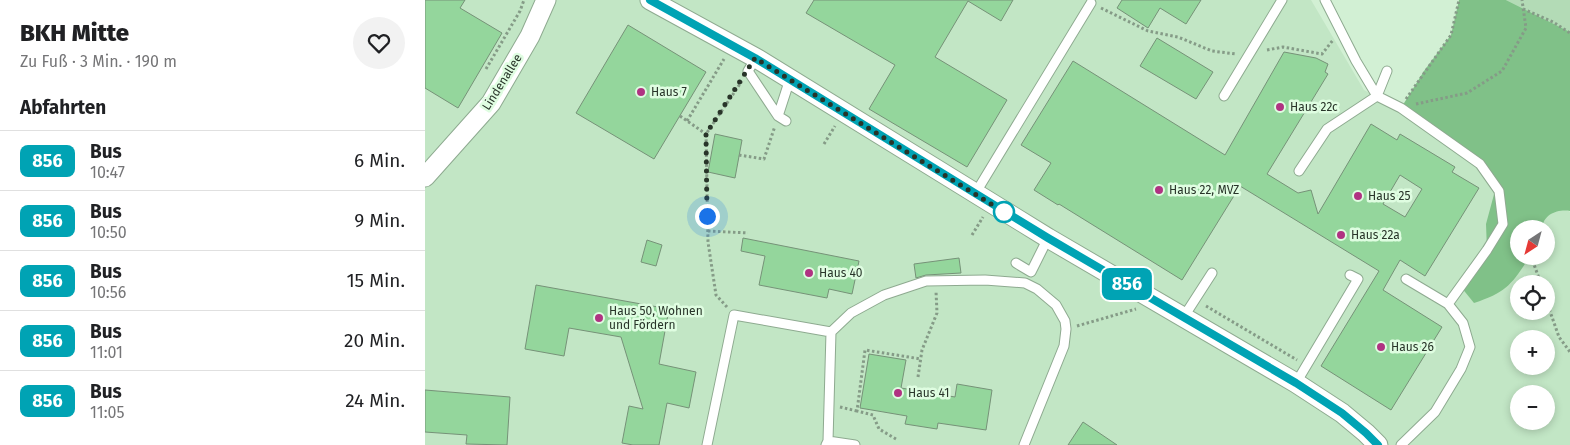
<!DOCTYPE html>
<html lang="de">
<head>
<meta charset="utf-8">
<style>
  body { margin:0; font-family:"Fira Sans",sans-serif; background:#f2f2f2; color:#202124; height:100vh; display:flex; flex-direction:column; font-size:19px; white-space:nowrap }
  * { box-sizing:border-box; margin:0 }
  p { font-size:16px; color:#757577 }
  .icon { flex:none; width:28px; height:28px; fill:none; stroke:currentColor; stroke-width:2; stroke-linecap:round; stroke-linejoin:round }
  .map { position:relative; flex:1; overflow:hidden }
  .sheet { display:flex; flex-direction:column; background:#fff; width:425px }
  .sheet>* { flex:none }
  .badge { padding:0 10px; border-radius:8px; font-size:18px; line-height:32px }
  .needle { width:32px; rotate:216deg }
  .fabs { position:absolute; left:1085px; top:220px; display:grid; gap:10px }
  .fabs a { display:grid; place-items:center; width:45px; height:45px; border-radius:50%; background:#fff; box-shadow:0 2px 8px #0003; font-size:25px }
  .you { position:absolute; width:25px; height:25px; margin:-12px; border:4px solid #fff; border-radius:50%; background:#1a73e8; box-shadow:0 0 0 8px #1a73e833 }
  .map>.badge { position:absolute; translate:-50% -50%; box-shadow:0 0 0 2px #fff }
  h2 { padding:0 20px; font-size:19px; line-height:45px }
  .round { display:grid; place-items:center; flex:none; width:52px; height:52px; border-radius:26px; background:#f2f2f2 }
  .headline { display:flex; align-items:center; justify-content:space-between; height:85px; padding:0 20px }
  h1 { font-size:24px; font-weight:800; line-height:38px }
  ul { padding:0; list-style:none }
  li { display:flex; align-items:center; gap:15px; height:60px; padding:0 20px; border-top:1px solid #e0e0e0 }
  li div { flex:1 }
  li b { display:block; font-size:19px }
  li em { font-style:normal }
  li .badge { min-width:55px; font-weight:700; text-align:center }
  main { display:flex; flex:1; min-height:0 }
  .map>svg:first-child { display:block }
  .built { fill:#c2e6c5; fill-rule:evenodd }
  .green { fill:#b3dbb6 }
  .forest { fill:#80c188 }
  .building { fill:#94d69c; stroke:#769278; fill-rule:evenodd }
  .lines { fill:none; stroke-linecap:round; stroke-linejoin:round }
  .lane-casing { stroke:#8eaa90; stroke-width:11 }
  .street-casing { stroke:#8eaa90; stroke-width:21 }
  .path { stroke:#859b87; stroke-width:3; stroke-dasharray:2.5 2.5; stroke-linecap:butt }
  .lane { stroke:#fff; stroke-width:9 }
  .street { stroke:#fff; stroke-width:19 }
  .line-casing { stroke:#fff; stroke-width:11 }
  .line { stroke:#00a3b4; stroke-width:8 }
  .walk { stroke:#283429; stroke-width:5; stroke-dasharray:0 9 }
  .poi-dot { fill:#b03382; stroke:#dffde1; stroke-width:2 }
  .stop-dot { fill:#fff; stroke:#00a3b4; stroke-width:2.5 }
  .labels { text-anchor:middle; stroke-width:5; stroke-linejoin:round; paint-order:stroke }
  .street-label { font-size:12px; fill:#283429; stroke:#dffde1 }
  .poi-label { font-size:12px; fill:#283429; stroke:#dffde1; text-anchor:start }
</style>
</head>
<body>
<main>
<section class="sheet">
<div class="headline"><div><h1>BKH Mitte</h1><p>Zu Fuß · 3 Min. · 190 m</p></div><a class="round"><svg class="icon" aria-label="heart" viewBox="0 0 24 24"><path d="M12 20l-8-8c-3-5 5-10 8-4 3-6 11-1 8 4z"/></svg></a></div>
<h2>Abfahrten</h2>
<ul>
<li><span class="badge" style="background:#00a3b4;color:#fff">856</span><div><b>Bus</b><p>10:47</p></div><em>6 Min.</em></li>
<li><span class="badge" style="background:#00a3b4;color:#fff">856</span><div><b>Bus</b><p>10:50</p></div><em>9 Min.</em></li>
<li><span class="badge" style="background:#00a3b4;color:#fff">856</span><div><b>Bus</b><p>10:56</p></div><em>15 Min.</em></li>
<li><span class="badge" style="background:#00a3b4;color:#fff">856</span><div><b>Bus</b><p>11:01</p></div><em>20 Min.</em></li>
<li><span class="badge" style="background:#00a3b4;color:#fff">856</span><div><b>Bus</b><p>11:05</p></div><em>24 Min.</em></li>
</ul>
</section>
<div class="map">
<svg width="1145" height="445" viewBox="0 0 1145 445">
  <rect width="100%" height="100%" fill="#d2f0d4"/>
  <path class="built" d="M 0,0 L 886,0 L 939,90 L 1145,212 L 1145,445 L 0,445 ZM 1094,229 L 1121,229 L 1121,256 L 1094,256 ZM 1094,284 L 1121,284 L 1121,311 L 1094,311 ZM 1094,339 L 1121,339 L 1121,366 L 1094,366 ZM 1094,394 L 1121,394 L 1121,421 L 1094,421 Z"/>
  <path class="green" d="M 1081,0 L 1145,0 L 1145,32 Z"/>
  <path class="forest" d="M 1034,0 L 1081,0 L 1145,32 L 1145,211 C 1133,209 1118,214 1117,229 L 1094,229 L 1094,256 L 1105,256 C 1087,284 1082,292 1049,303 L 1036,287 L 1062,250 L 1061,224 L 1071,187 L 1055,164 L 976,108 L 999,71 L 1026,35 Z"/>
  <path class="building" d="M 0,0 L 40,0 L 35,8 L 77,33 L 33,108 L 0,88 Z
    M 389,0 L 588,0 L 576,21 L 543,1 L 510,57 L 582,100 L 542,167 L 444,109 L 470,65 L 381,13 Z
    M 697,0 L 776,0 L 761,24 L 735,8 L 723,28 L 692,8 Z
    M 203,25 L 281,72 L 229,159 L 151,113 Z
    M 732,38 L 788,72 L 771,99 L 715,66 Z
    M 859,52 L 891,58 L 903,64 L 900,72 L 903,74 L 842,174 L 873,193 L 886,190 L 893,214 L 946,124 L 972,140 L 975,134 L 1030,167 L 1027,172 L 1054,188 L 1000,276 L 975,260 L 958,290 L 1017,327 L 966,410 L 896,366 L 954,271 L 815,186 L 757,280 L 634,204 L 633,205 L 609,190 L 626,163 L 596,145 L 648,61 L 800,155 ZM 975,175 L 997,189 L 980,217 L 958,204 Z
    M 290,134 L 317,140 L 310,178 L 283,172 Z
    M 318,238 L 434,261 L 427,294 L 404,289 L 402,298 L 334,285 L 340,256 L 316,251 Z
    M 222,240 L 237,245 L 231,266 L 216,262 Z
    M 534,258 L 536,273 L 501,275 L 491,278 L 489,264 Z
    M 111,285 L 244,309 L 234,364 L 271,372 L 264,408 L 242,403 L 234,445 L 208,445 L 197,443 L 204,406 L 218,409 L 196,337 L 144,328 L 139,356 L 100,349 Z
    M 444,354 L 481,360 L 476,388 L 530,397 L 532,384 L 567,390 L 561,430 L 513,423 L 512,429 L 480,424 L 482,416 L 435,408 Z
    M 0,390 L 85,397 L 82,445 L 41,444 L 42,435 L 0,432 Z
    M 658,422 L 692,445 L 643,445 Z"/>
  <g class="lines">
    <g class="lane-casing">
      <path id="lane" d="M 900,0 L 931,61 L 952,96 L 976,108 L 1055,164 L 1074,191 L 1078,224 L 1062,250 L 1023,304 L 981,279
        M 331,58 L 323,71 L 353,116 L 361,121
        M 799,96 L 857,0
        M 353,116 L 365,79
        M 874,171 L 902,129 L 952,96 L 962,71
        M 550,194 L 666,3
        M 591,263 L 606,272 L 623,238
        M 758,318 L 787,273
        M 871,383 L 933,279 L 925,275
        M 403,441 L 430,445
        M 282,445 L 309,315 L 406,332 L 426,313 L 459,295 L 501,281 L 560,280 L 600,283 L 612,289 L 631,305 L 640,321 L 641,329 L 639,346 L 599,445
        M 401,445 L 403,441 L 406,332
        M 976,445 L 1010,412 L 1036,369 L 1045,347 L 1038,323 L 1023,304"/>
    </g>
    <g class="street-casing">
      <path id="street" d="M 225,0 L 331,58 L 623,238 L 871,383 L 917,413 L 941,433 L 953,445
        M 0,177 L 66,103 L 105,36 L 121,0"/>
    </g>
    <path class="path" d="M 676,8 L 723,31 L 753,37 L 787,51 L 811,54
      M 1098,9 L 1128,22 L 1145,33
      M 842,50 L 858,47 L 897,54 L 908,40
      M 61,69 L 95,11 L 99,0
      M 981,99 L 1026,35 L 1034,0
      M 991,104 L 1042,93 L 1077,71 L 1101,28 L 1097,0
      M 255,116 L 281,134
      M 262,121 L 299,59
      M 399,144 L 410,126
      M 314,155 L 339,159 L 350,126
      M 283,231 L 323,233
      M 547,235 L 558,217
      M 1106,256 L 1116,284
      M 1121,300 L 1134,337 L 1145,352
      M 781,306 L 872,360
      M 302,307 L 291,295 L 283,242 L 281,134 L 317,81
      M 652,326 L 711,309
      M 493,377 L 497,350 L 512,313 L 511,291
      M 415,407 L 432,411
      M 471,439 L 454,429 L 448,415 L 432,411 L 440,350 L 496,359"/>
    <use href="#lane" class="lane"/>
    <use href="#street" class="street"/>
  </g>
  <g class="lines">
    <g class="line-casing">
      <path id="line" d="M 225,0 L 330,58 L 623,238 L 871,383 L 917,413 L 941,433 L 953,445"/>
    </g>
    <use href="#line" class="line"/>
    <path class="walk" d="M 282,216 L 281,134 L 330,58 L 579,212"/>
  </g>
  <g class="poi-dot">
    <circle cx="216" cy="92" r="5"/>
    <circle cx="855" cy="107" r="5"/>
    <circle cx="734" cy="190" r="5"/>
    <circle cx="933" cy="196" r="5"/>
    <circle cx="916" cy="235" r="5"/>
    <circle cx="384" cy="273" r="5"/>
    <circle cx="174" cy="318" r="5"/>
    <circle cx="956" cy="347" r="5"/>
    <circle cx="473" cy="393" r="5"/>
  </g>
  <circle class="stop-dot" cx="579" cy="212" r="10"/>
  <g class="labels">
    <g class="street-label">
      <text transform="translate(77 82) rotate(-58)" y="4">Lindenallee</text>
    </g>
    <g class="poi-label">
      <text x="226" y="96">Haus 7</text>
      <text x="865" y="111">Haus 22c</text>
      <text x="744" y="194">Haus 22, MVZ</text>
      <text x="943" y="200">Haus 25</text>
      <text x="926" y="239">Haus 22a</text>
      <text x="394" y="277">Haus 40</text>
      <text x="184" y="315">Haus 50, Wohnen<tspan x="184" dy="14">und Fördern</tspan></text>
      <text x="966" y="351">Haus 26</text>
      <text x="483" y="397">Haus 41</text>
    </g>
  </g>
</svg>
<div class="fabs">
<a><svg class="needle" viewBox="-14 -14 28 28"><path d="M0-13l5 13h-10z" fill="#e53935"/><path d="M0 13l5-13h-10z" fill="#757577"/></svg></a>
<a><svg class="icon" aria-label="locate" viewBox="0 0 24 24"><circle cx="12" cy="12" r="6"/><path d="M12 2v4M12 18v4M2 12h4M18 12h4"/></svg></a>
<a>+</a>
<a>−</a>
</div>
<div class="you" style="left:282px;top:216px"></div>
<b class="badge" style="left:702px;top:284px;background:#00a3b4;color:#fff">856</b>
</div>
</main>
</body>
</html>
